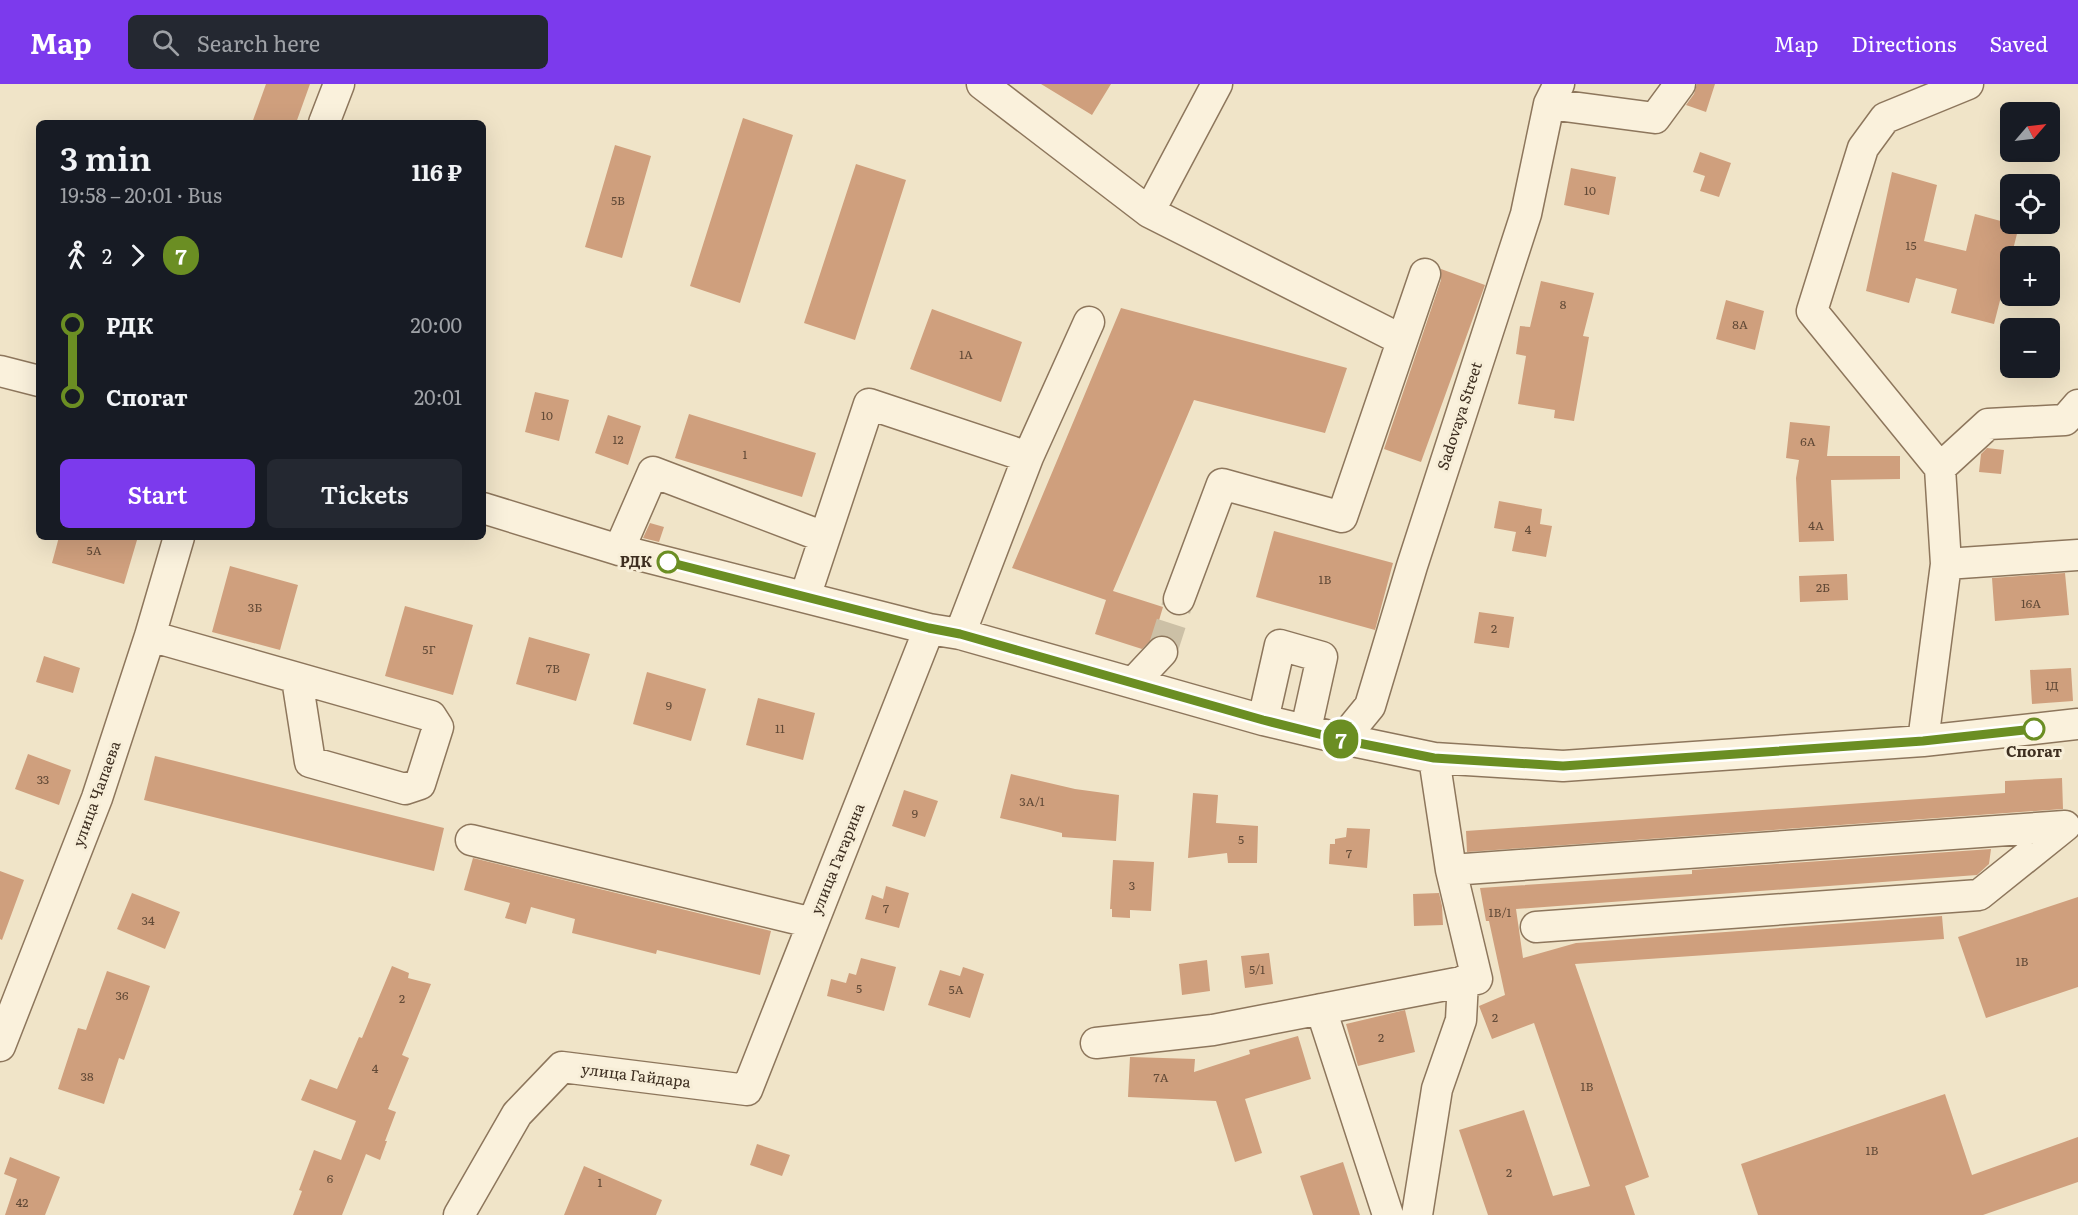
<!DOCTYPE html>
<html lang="en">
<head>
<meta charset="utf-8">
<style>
  body { margin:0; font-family:Literata,serif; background:#242831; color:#f1f3f6; height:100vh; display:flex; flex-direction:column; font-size:22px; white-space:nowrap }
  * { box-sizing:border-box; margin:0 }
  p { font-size:20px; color:#9ea1a6 }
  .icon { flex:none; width:33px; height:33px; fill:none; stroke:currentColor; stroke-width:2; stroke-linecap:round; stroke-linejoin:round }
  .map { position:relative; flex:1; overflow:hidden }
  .details { position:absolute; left:36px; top:36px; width:450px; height:420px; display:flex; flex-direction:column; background:#171b24; border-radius:9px; box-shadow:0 6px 24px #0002 }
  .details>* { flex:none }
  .badge { padding:0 12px; border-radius:20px; font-size:21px; line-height:39px }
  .needle { width:39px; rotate:62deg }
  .controls { position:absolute; left:2000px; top:18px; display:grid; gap:12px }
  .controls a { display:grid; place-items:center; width:60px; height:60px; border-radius:9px; background:#171b24; box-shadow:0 6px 24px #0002; font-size:30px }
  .map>.badge { position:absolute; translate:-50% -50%; box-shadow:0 0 0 3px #fff }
  .legs { display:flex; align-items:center; gap:9px; height:66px; padding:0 24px; font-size:20px }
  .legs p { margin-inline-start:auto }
  .summary { display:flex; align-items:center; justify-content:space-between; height:102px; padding:0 24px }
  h1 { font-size:33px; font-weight:600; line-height:45px }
  .action { display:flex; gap:12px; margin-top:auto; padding:12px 24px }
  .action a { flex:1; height:69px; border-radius:9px; background:#7c3aed; color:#fff; font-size:24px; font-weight:600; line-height:69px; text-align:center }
  .action a+a { background:#242831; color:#f1f3f6 }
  ul { padding:0 24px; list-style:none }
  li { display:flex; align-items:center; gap:21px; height:72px; font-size:22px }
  li i { display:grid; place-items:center; width:9px; height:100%; margin:0 8px; background:currentColor }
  li i::after { content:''; width:15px; height:15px; margin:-8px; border:4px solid; border-radius:50%; background:#171b24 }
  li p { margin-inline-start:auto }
  li:first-child i { background:linear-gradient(#0000 50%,currentColor 0) }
  li:last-child i { background:linear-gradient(currentColor 50%,#0000 0) }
  header { display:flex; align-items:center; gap:36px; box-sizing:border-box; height:84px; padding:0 30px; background:#7c3aed; color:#fff }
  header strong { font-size:28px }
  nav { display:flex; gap:33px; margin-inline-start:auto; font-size:21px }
  .search { width:420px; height:54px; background:#242831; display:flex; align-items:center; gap:15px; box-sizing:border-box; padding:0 21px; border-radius:9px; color:#9ea1a6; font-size:22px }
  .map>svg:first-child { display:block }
  .building { fill:#cf9f7d }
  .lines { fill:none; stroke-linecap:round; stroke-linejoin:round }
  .minor-tunnel { stroke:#ccc0a6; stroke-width:30; stroke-dasharray:30 15; stroke-linecap:butt }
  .minor-casing { stroke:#8d765c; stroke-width:33 }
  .minor { stroke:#faf1dc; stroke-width:30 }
  .line-1-casing { stroke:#fff; stroke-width:14 }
  .line-1 { stroke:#6b8e23; stroke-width:9 }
  .stop-1-dot { fill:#fff; stroke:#6b8e23; stroke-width:3 }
  .labels { text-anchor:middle; stroke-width:6; stroke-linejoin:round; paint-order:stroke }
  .number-label { font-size:12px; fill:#624a37 }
  .street-label { font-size:15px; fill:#3d2e20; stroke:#f7eed8 }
  .stop-label { font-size:15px; font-weight:bold; fill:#3d2e20; stroke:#f7eed8; text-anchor:end }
</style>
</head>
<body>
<header>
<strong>Map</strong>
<div class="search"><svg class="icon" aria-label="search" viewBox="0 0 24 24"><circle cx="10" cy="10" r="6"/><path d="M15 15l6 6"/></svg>Search here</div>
<nav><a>Map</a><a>Directions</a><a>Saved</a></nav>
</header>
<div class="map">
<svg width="2078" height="1131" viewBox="0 0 2078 1131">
  <rect width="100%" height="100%" fill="#f0e4c8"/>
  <path class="building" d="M 266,0 L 310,0 L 296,39 L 252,39 Z
    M 1041,0 L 1111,0 L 1092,31 Z
    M 1697,0 L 1715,0 L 1706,28 L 1686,21 L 1694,10 Z
    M 743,34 L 793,51 L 740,219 L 690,202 Z
    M 615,61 L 651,72 L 622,174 L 585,163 Z
    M 1700,68 L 1731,79 L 1719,113 L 1700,107 L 1705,92 L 1693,88 Z
    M 856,80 L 906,96 L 855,256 L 804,239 Z
    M 1571,84 L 1616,93 L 1609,131 L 1564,121 Z
    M 1892,88 L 1937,101 L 1924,157 L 1966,167 L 1975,130 L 2019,142 L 1994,240 L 1951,229 L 1957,205 L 1916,194 L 1909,219 L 1866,207 Z
    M 1441,185 L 1485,201 L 1421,378 L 1384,365 L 1441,196 Z
    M 1541,197 L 1594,209 L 1583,252 L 1589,253 L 1574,337 L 1554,334 L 1555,326 L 1518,320 L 1526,272 L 1516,270 L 1520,242 L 1530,243 Z
    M 1726,216 L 1764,227 L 1755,266 L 1716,255 Z
    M 1121,224 L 1347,284 L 1325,349 L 1194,316 L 1113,507 L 1163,523 L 1154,553 L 1142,565 L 1095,550 L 1106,516 L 1012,484 Z
    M 932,225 L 1022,258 L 1001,318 L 910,285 Z
    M 535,308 L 569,316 L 559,357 L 525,348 Z
    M 689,330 L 816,369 L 802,413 L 675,374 Z
    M 608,331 L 641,342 L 628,381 L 595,369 Z
    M 1790,338 L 1830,342 L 1827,372 L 1900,372 L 1900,395 L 1831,396 L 1834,457 L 1799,458 L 1796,394 L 1799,376 L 1786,374 Z
    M 1987,364 L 2004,366 L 2001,390 L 1979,388 L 1981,370 Z
    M 1499,417 L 1542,425 L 1540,440 L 1552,442 L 1546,473 L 1512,467 L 1516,448 L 1494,444 Z
    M 650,439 L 664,443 L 659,458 L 643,454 Z
    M 1274,447 L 1393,479 L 1375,546 L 1256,513 Z
    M 59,453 L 127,453 L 137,456 L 124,500 L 52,479 Z
    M 230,482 L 298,501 L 280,566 L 212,548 Z
    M 2065,489 L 2069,531 L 1995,537 L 1992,494 Z
    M 1847,490 L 1848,516 L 1800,518 L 1799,492 Z
    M 405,522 L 473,541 L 453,611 L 385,592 Z
    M 1479,528 L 1514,533 L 1509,564 L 1474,559 Z
    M 529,553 L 590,570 L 576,617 L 516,600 Z
    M 44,572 L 80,584 L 73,609 L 36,598 Z
    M 2071,584 L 2073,617 L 2032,620 L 2030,586 Z
    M 647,588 L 706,605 L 691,657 L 633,640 Z
    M 758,614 L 815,629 L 803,676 L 746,661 Z
    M 28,670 L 71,686 L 59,721 L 15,705 Z
    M 155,672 L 444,744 L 434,787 L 144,716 Z
    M 1011,690 L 1075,705 L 1119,711 L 1116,757 L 1062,753 L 1062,749 L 1000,734 Z
    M 2062,694 L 2063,725 L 1467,768 L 1466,747 L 2005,709 L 2005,697 Z
    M 904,706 L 938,717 L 925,753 L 892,742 Z
    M 1193,709 L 1218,711 L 1216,739 L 1258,742 L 1257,779 L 1228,779 L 1227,769 L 1188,774 Z
    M 1347,744 L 1370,745 L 1367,784 L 1329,780 L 1330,760 L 1335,760 L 1335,755 L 1346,753 Z
    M 1991,765 L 1989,780 L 1977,791 L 1516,825 L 1523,874 L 1576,859 L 1942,832 L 1944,855 L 1575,880 L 1649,1093 L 1625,1102 L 1635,1131 L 1488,1131 L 1459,1046 L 1524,1026 L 1553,1112 L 1590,1102 L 1534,939 L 1492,955 L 1479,922 L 1505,911 L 1489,837 L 1486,837 L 1480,804 L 1692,790 L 1692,786 Z
    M 473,774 L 771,847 L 760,891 L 657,866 L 656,870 L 572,849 L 575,835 L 531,823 L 526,840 L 505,834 L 510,819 L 464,806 Z
    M 1113,776 L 1154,778 L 1151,827 L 1130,826 L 1130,834 L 1112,833 L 1112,825 L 1110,825 Z
    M 0,787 L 24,796 L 2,856 L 0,855 Z
    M 886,802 L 909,809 L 899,844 L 865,835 L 872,811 L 883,815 Z
    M 132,809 L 180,828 L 165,865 L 117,845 Z
    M 1439,809 L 1442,822 L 1443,841 L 1414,842 L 1413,810 Z
    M 2078,813 L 2078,903 L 1986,934 L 1958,853 Z
    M 1269,869 L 1273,900 L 1245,904 L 1241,872 Z
    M 861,874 L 896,883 L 884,927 L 827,912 L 831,895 L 846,899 L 849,889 L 856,891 Z
    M 1207,876 L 1210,907 L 1182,911 L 1179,880 Z
    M 392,882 L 409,889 L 408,894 L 431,900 L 402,971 L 409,974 L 388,1025 L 396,1028 L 385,1057 L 387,1057 L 380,1076 L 366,1070 L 342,1131 L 293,1131 L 302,1107 L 299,1106 L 314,1066 L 341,1076 L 356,1037 L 301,1016 L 310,995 L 337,1005 L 359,953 L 362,954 Z
    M 963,883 L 984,890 L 970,934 L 928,921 L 940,886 L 960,892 Z
    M 107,887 L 150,902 L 124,976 L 119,974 L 104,1020 L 58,1005 L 78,944 L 86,946 Z
    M 1405,926 L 1415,968 L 1358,982 L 1346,940 Z
    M 1298,952 L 1311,995 L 1245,1015 L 1262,1069 L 1235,1078 L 1216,1017 L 1128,1013 L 1130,973 L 1195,975 L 1194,988 L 1250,970 L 1249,966 Z
    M 1945,1010 L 1972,1091 L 2078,1053 L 2078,1098 L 1983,1131 L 1758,1131 L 1741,1080 Z
    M 757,1060 L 790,1071 L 782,1092 L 750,1081 Z
    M 10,1073 L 60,1093 L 45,1131 L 5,1131 L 17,1095 L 4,1090 Z
    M 1343,1078 L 1360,1131 L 1313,1131 L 1300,1092 Z
    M 584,1082 L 662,1116 L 656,1131 L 564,1131 Z"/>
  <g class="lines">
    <path class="minor-tunnel" d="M 1162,568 L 1179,515"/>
    <g class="minor-casing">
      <path id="minor" d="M 982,0 L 1149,128 L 1402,256
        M 1549,20 L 1655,34 L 1680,0
        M 324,39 L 339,0
        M 1149,128 L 1217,0
        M 0,287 L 39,297
        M 1940,384 L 1988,340 L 2065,336 L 2078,321
        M 483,424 L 619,466 L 929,545 L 960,550 L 1263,636 L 1343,655 L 1434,674 L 1563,682 L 1923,657 L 2078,640
        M 619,466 L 653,388 L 824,453
        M 1946,480 L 2078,471
        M 805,513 L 869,320 L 1028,373
        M 1179,515 L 1222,400 L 1342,433 L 1425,190
        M 960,550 L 1028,373 L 1089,238
        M 150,552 L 431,632 L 438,643 L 420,700 L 405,705 L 310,678 L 297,595
        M 1133,599 L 1162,568
        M 1263,636 L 1280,561 L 1322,573 L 1306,645
        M 1343,655 L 1370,622 L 1412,482 L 1526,130 L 1549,20 L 1559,0
        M 1923,657 L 1946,480 L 1940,384 L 1812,227 L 1863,64 L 1885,34 L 1968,0
        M 471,756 L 813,839
        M 1451,786 L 2065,742 L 1979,811 L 1536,843
        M 1321,925 L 1388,1131
        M 1096,959 L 1213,946 L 1477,895 L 1451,786 L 1434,674
        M 0,962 L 97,714 L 150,552 L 179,453
        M 459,1131 L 517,1030 L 562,983 L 747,1006 L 929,545
        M 1417,1131 L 1437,1005 L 1461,936 L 1463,897"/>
    </g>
    <use href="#minor" class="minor"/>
  </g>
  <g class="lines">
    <g class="line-1-casing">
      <path id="line-1" d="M 668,478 L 929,544 L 960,550 L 1263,636 L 1343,656 L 1434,674 L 1563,682 L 1923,657 L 2034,645"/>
    </g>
    <use href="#line-1" class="line-1"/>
  </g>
  <g class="stop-1-dot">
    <circle cx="668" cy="478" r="10"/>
    <circle cx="2034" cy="645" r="10"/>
  </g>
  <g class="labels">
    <g class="number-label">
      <text x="1590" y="111">10</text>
      <text x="618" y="121">5В</text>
      <text x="1911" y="166">15</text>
      <text x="1563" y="225">8</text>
      <text x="1740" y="245">8А</text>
      <text x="966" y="275">1А</text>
      <text x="547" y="336">10</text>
      <text x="618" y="360">12</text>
      <text x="1808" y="362">6А</text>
      <text x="745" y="375">1</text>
      <text x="1816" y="446">4А</text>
      <text x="1528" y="450">4</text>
      <text x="94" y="471">5А</text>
      <text x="1325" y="500">1В</text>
      <text x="1823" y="508">2Б</text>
      <text x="2031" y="524">16А</text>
      <text x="255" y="528">3Б</text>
      <text x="1494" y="549">2</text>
      <text x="429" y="570">5Г</text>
      <text x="553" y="589">7В</text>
      <text x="2052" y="606">1Д</text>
      <text x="669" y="626">9</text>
      <text x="780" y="649">11</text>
      <text x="43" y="700">33</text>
      <text x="1032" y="722">3А/1</text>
      <text x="915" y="734">9</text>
      <text x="1241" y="760">5</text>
      <text x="1349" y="774">7</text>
      <text x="1132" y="806">3</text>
      <text x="886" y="829">7</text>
      <text x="1500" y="833">1В/1</text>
      <text x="148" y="841">34</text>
      <text x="2022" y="882">1В</text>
      <text x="1257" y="890">5/1</text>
      <text x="859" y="909">5</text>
      <text x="956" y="910">5А</text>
      <text x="122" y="916">36</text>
      <text x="402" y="919">2</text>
      <text x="1495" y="938">2</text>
      <text x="1381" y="958">2</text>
      <text x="375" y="989">4</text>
      <text x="87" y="997">38</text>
      <text x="1161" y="998">7А</text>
      <text x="1587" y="1007">1В</text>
      <text x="1872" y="1071">1В</text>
      <text x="1509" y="1093">2</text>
      <text x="330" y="1099">6</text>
      <text x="600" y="1103">1</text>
      <text x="22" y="1123">42</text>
    </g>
    <g class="street-label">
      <text transform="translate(1460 332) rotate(-72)" y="5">Sadovaya Street</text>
      <text transform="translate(97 710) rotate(-70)" y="5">улица Чапаева</text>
      <text transform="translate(838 775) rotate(-68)" y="5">улица Гагарина</text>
      <text transform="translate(636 992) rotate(7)" y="5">улица Гайдара</text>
    </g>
    <g class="stop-label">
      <text x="652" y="483">РДК</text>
      <text x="2034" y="673" text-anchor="middle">Спогат</text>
    </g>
  </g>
</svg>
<div class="controls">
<a><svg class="needle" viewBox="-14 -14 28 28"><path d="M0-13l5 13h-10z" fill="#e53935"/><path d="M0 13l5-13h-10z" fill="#9ea1a6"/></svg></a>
<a><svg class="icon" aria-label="locate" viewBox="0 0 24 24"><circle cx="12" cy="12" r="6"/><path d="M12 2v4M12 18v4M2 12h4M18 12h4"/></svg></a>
<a>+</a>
<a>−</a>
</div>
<b class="badge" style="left:1341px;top:655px;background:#6b8e23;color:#fff">7</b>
<section class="details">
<div class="summary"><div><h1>3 min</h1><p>19:58 – 20:01 · Bus</p></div><b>116 ₽</b></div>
<div class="legs"><svg class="icon" aria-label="walk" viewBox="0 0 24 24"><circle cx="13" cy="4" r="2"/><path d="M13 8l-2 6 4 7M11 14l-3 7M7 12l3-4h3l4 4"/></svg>2<svg class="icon" aria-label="forward" viewBox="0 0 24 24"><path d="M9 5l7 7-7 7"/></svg><b class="badge" style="background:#6b8e23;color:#fff">7</b></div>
<ul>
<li><i style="color:#6b8e23"></i><b>РДК</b><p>20:00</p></li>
<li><i style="color:#6b8e23"></i><b>Спогат</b><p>20:01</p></li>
</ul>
<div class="action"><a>Start</a><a>Tickets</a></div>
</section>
</div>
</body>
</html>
